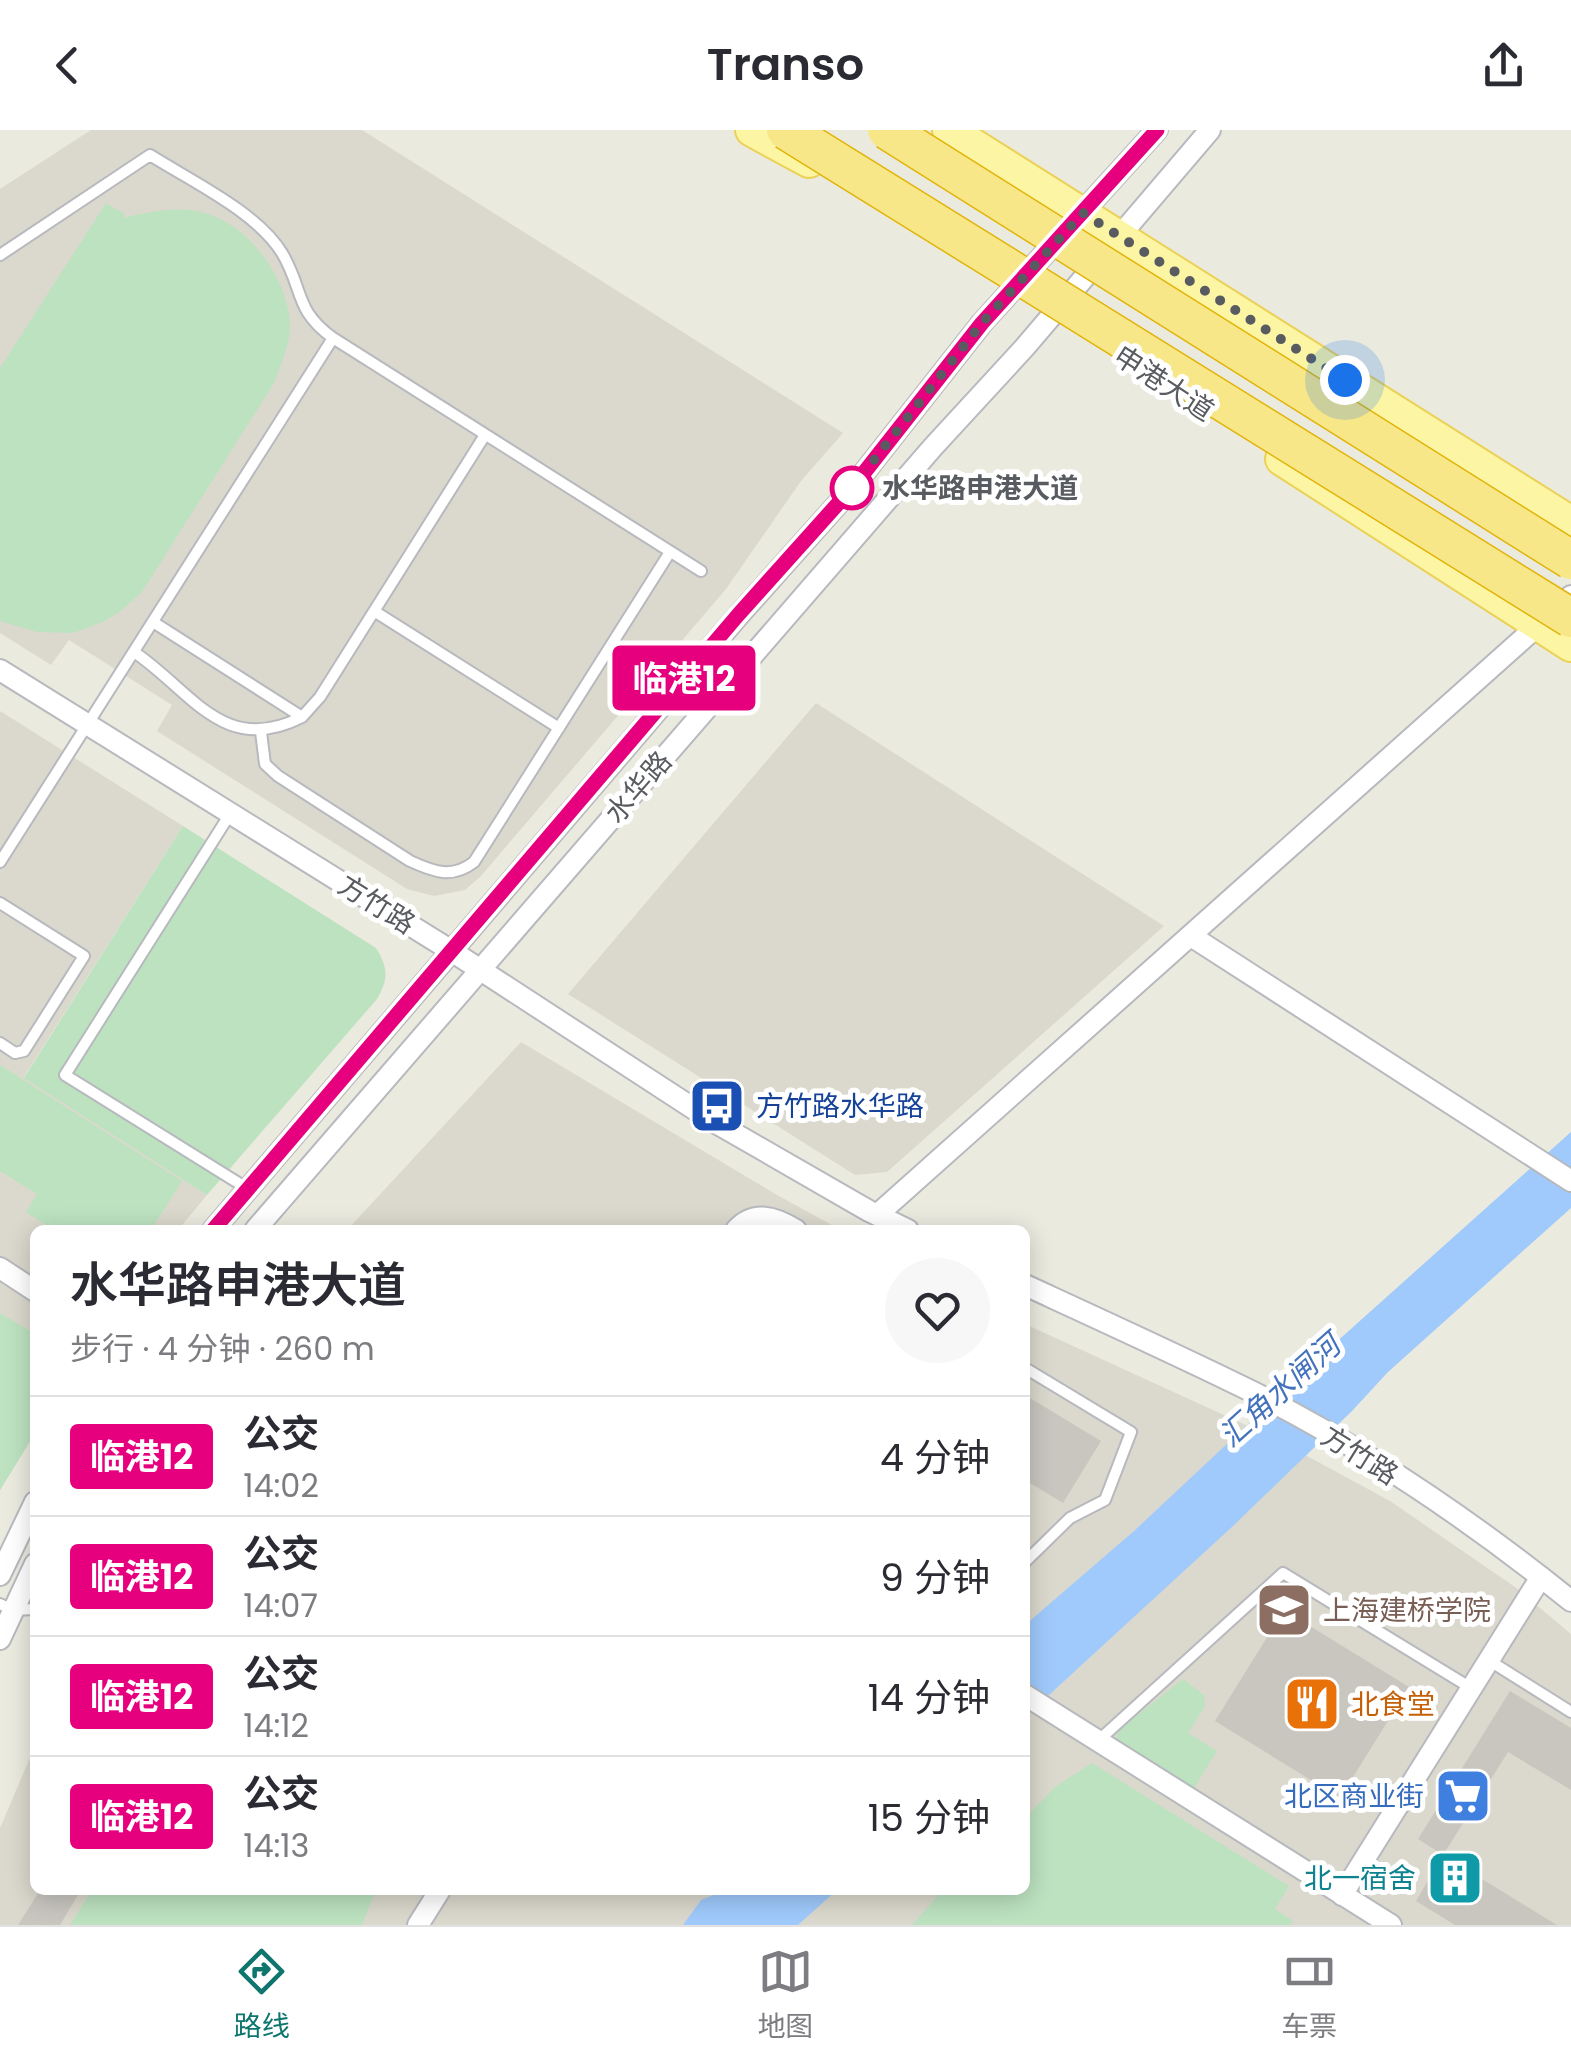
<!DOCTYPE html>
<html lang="zh">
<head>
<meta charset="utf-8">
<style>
  body { margin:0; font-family:Poppins,"Noto Sans SC",sans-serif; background:#f7f7f7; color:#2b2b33; height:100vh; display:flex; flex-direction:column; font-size:38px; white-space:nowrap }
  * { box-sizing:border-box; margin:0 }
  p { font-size:32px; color:#7c7c81 }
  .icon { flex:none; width:55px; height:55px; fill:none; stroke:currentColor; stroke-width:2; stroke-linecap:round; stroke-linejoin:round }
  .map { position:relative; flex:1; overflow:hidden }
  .panel { position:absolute; left:30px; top:1095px; width:1000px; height:670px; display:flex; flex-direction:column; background:#fff; border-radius:15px; box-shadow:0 5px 25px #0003 }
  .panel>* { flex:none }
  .badge { padding:0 20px; border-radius:8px; font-size:35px; line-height:65px }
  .you { position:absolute; width:50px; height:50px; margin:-25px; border:8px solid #fff; border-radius:50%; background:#1a73e8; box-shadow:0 0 0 15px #1a73e833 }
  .map>.badge { position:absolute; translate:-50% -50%; box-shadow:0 0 0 5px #fff }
  .round { display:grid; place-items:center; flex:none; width:105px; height:105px; border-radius:52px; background:#f7f7f7 }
  .headline { display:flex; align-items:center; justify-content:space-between; height:170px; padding:0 40px }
  h1 { font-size:48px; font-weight:600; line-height:75px }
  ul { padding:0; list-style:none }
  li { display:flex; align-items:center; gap:30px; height:120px; padding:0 40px; border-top:2px solid #e1e1e2 }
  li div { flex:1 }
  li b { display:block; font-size:38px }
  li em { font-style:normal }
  li .badge { min-width:110px; font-weight:700; text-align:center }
  header { display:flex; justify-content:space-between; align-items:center; height:130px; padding:0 40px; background:#fff; font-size:45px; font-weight:600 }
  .dock { display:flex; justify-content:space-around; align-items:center; height:140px; border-top:2px solid #e1e1e2; background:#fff; font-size:28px; color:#7c7c81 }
  .dock a { display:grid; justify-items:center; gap:5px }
  .dock .selected { color:#0f766e }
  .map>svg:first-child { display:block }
  .education { fill:#dbd9cd }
  .green { fill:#bce2c0 }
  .water { fill:#9fcafb }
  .building { fill:#c8c6bf }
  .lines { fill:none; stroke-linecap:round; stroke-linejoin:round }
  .lane-casing { stroke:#b7b9be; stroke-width:14 }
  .street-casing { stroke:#b7b9be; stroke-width:24 }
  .primary-casing { stroke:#ebd158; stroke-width:36 }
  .lane { stroke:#fff; stroke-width:10 }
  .street { stroke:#fff; stroke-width:20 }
  .primary { stroke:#fcf6a4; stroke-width:32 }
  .highway-bridge-casing { stroke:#e2b409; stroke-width:41; stroke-linecap:butt }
  .highway-bridge { stroke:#f8e789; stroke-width:38 }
  .line-casing { stroke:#fff; stroke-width:22 }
  .line { stroke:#e6007e; stroke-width:15 }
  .walk { stroke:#585b60; stroke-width:10; stroke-dasharray:0 18 }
  .stop-dot { fill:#fff; stroke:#e6007e; stroke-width:5 }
  .labels { text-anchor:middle; stroke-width:10; stroke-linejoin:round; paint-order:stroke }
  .street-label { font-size:28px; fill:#585b60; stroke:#fff }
  .stop-label { font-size:28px; font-weight:bold; fill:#585b60; stroke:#fff; text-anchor:start }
  .transit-label { font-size:28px; fill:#164399; stroke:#fff; text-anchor:start }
  .education-label { font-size:28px; fill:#785e54; stroke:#fff; text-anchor:start }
  .food-label { font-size:28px; fill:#c56008; stroke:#fff; text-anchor:start }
  .shop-label { font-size:28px; fill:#366cbe; stroke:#fff; text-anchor:end }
  .culture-label { font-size:28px; fill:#0d838f; stroke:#fff; text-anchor:end }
  .water-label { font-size:30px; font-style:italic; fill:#4472bd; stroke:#fff }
</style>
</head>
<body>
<header><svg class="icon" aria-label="back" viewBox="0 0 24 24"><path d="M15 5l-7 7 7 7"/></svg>Transo<svg class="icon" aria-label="share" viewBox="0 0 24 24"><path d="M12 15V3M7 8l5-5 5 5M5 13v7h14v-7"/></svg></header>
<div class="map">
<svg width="1571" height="1795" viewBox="0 0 1571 1795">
  <rect width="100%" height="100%" fill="#ebeadf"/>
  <path class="education" d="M 91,0 L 362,0 L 843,303 L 801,351 L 726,459 L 481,746 L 465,760 L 434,766 L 407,759 L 157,601 L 172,575 L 69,510 L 51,535 L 0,503 L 0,59 Z
    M 816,573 L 1164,796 L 887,1042 L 855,1045 L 568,864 Z
    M 0,581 L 183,696 L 24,947 L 207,1065 L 178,1100 L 35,1100 L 35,1214 L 31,1220 L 35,1223 L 35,1303 L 0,1360 Z
    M 521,912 L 777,1065 L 841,1100 L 347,1100 Z
    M 1025,1194 L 1272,1307 L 1390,1371 L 1515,1457 L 1571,1504 L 1571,1795 L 0,1795 L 0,1698 L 35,1616 L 35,1760 L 1025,1760 Z"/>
  <path class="green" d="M 106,73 L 125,84 L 123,88 C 148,82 175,76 201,82 C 247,92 287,147 290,193 C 291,213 281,234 274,253 L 142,462 L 122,480 L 103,492 L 73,503 L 37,502 L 0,491 L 0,238 Z
    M 183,696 L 376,818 C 388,837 389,849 377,869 L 207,1065 L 24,948 Z
    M 0,935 L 182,1051 L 151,1100 L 54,1100 L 26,1082 L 37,1064 L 0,1041 Z
    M 0,1183 L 35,1204 L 31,1220 L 35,1223 L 35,1303 L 0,1360 Z
    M 1183,1549 L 1204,1565 L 1205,1576 L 1188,1603 L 1217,1621 L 1194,1658 L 1116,1610 L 1118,1600 Z
    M 1092,1633 L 1289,1756 L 1275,1779 L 1293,1791 L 1290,1795 L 912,1795 L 943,1760 L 1025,1760 L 1025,1688 L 1055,1657 Z
    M 92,1760 L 376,1760 L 362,1795 L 70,1795 Z"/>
  <path class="water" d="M 1571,1002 L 1571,1078 L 1388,1242 L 1352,1281 L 1233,1396 L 1025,1587 L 1025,1495 L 1134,1401 L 1324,1223 Z
    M 726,1760 L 837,1760 L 798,1795 L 683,1795 L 701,1770 Z"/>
  <path class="building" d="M 1025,1265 L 1101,1311 L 1063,1373 L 1025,1350 Z
    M 1284,1480 L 1409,1557 L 1340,1668 L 1215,1591 Z
    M 1510,1561 L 1571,1598 L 1571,1660 L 1508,1622 L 1443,1725 L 1418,1709 Z
    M 1443,1725 L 1557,1795 L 1455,1795 L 1416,1771 Z
    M 40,1760 L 81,1760 L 60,1795 L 18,1795 Z"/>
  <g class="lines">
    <g class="lane-casing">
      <path id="lane" d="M 0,125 L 150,25 C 191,51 257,82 282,123 C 304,160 294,180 333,208
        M 374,481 L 559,598
        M 153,492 L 302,587 L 320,567 L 485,305
        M 134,522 C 192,561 223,627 302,587
        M 261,602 L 265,634 L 278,646 L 410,731 C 434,742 452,749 474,732 L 670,422
        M 230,684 L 65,945 L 248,1059
        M 0,732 L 333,208 L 701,441
        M 0,773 L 84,826 L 24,921 L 15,923 L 0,913
        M 1025,1238 L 1131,1302 L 1105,1370 L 1070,1388 L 1025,1432
        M 0,1474 L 13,1480 L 35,1479
        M 1490,1531 L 1571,1582
        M 1099,1610 L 1283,1443 L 1471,1558"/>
    </g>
    <g class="street-casing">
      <path id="street" d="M 0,540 L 450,820 L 711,990 L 869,1081 L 908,1100
        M 1191,806 L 1571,1051
        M 877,1085 L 1571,466
        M 213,1100 L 739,485 L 852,358 L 982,193 L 1157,0
        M 255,1100 L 933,317 L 1025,217 L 1210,0
        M 736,1100 C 754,1080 775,1087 796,1100
        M 0,1138 L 35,1161
        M 1025,1155 C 1101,1190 1178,1225 1253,1262 C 1366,1319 1473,1392 1571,1471
        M 0,1445 L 35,1372
        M 0,1509 L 35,1434
        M 1025,1565 L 1391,1795
        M 1342,1765 L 1541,1447
        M 418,1795 L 440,1760"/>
    </g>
    <g class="primary-casing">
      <path id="primary" d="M 752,0 L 809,31
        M 949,0 L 1571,393
        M 1282,329 L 1571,515"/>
    </g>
    <use href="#lane" class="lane"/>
    <use href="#street" class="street"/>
    <use href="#primary" class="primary"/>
    <g class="highway-bridge-casing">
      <path id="highway-bridge" d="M 786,0 L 1571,488
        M 887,0 L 1571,430"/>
    </g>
    <use href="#highway-bridge" class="highway-bridge"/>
  </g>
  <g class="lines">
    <g class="line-casing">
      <path id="line" d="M 213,1100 L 738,485 L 852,358 L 982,193 L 1157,0"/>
    </g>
    <use href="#line" class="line"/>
    <path class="walk" d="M 852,358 L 982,193 L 1083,83 L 1345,250"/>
  </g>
  <defs>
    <g id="bus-square" transform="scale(2.875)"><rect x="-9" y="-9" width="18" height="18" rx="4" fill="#1a4fb4" stroke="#fff"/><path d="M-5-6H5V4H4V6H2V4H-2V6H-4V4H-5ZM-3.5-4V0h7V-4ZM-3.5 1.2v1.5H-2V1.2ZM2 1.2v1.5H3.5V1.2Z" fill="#fff"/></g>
    <g id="university-square" transform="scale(2.875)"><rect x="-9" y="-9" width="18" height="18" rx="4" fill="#8d6e63" stroke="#fff"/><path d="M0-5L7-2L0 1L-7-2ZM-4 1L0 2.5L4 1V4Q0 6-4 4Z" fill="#fff"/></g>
    <g id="restaurant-square" transform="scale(2.875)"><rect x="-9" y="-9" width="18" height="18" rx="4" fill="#e8710a" stroke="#fff"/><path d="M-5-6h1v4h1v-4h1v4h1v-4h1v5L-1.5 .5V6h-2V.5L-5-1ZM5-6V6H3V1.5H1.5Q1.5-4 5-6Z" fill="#fff"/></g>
    <g id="supermarket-square" transform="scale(2.875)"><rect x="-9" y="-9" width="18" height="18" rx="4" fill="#3f7fe0" stroke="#fff"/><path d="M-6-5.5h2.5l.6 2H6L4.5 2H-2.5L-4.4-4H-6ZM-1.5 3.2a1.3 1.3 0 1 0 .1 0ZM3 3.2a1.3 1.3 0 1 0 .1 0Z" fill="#fff"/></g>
    <g id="building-square" transform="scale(2.875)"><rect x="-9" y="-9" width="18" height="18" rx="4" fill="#0f9aa8" stroke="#fff"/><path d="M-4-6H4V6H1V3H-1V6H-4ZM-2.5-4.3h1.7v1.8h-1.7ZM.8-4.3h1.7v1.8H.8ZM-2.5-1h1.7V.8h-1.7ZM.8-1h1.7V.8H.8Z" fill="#fff"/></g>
  </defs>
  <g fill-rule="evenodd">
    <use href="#bus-square" x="717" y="976"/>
    <use href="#university-square" x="1284" y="1480"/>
    <use href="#restaurant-square" x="1312" y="1574"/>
    <use href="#supermarket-square" x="1463" y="1666"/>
    <use href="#building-square" x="1455" y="1748"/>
  </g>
  <circle class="stop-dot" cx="852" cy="358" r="20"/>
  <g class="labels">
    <g class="street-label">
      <text transform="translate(1164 253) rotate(33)" y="10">申港大道</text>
      <text transform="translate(638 657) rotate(-49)" y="10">水华路</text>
      <text transform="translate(377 774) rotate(32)" y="10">方竹路</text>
      <text transform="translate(1360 1325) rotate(32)" y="10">方竹路</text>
    </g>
    <g class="stop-label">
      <text x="882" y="368">水华路申港大道</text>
    </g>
    <g class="transit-label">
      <text x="756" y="986">方竹路水华路</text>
    </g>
    <g class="education-label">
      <text x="1323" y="1490">上海建桥学院</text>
    </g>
    <g class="food-label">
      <text x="1351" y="1584">北食堂</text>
    </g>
    <g class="shop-label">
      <text x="1424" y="1676">北区商业街</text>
    </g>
    <g class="culture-label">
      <text x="1416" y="1758">北一宿舍</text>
    </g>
    <g class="water-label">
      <text transform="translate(1280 1261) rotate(-42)" y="10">汇角水闸河</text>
    </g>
  </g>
</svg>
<div class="you" style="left:1345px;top:250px"></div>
<b class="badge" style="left:684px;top:548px;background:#e6007e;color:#fff">临港12</b>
<section class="panel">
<div class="headline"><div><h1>水华路申港大道</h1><p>步行 · 4 分钟 · 260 m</p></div><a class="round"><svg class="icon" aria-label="heart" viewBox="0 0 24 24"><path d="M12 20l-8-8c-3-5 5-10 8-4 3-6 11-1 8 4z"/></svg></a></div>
<ul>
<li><span class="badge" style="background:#e6007e;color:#fff">临港12</span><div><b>公交</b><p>14:02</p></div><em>4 分钟</em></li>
<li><span class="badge" style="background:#e6007e;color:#fff">临港12</span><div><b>公交</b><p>14:07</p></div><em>9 分钟</em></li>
<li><span class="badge" style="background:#e6007e;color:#fff">临港12</span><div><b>公交</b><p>14:12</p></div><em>14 分钟</em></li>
<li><span class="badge" style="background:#e6007e;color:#fff">临港12</span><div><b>公交</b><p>14:13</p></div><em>15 分钟</em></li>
</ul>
</section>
</div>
<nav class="dock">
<a class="selected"><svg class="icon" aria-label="directions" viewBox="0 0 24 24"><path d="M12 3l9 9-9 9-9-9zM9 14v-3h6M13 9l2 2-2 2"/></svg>路线</a>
<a><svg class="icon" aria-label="map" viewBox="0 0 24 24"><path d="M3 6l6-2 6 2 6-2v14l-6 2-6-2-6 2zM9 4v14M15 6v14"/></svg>地图</a>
<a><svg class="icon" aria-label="tickets" viewBox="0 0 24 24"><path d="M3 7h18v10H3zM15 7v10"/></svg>车票</a>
</nav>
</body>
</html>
